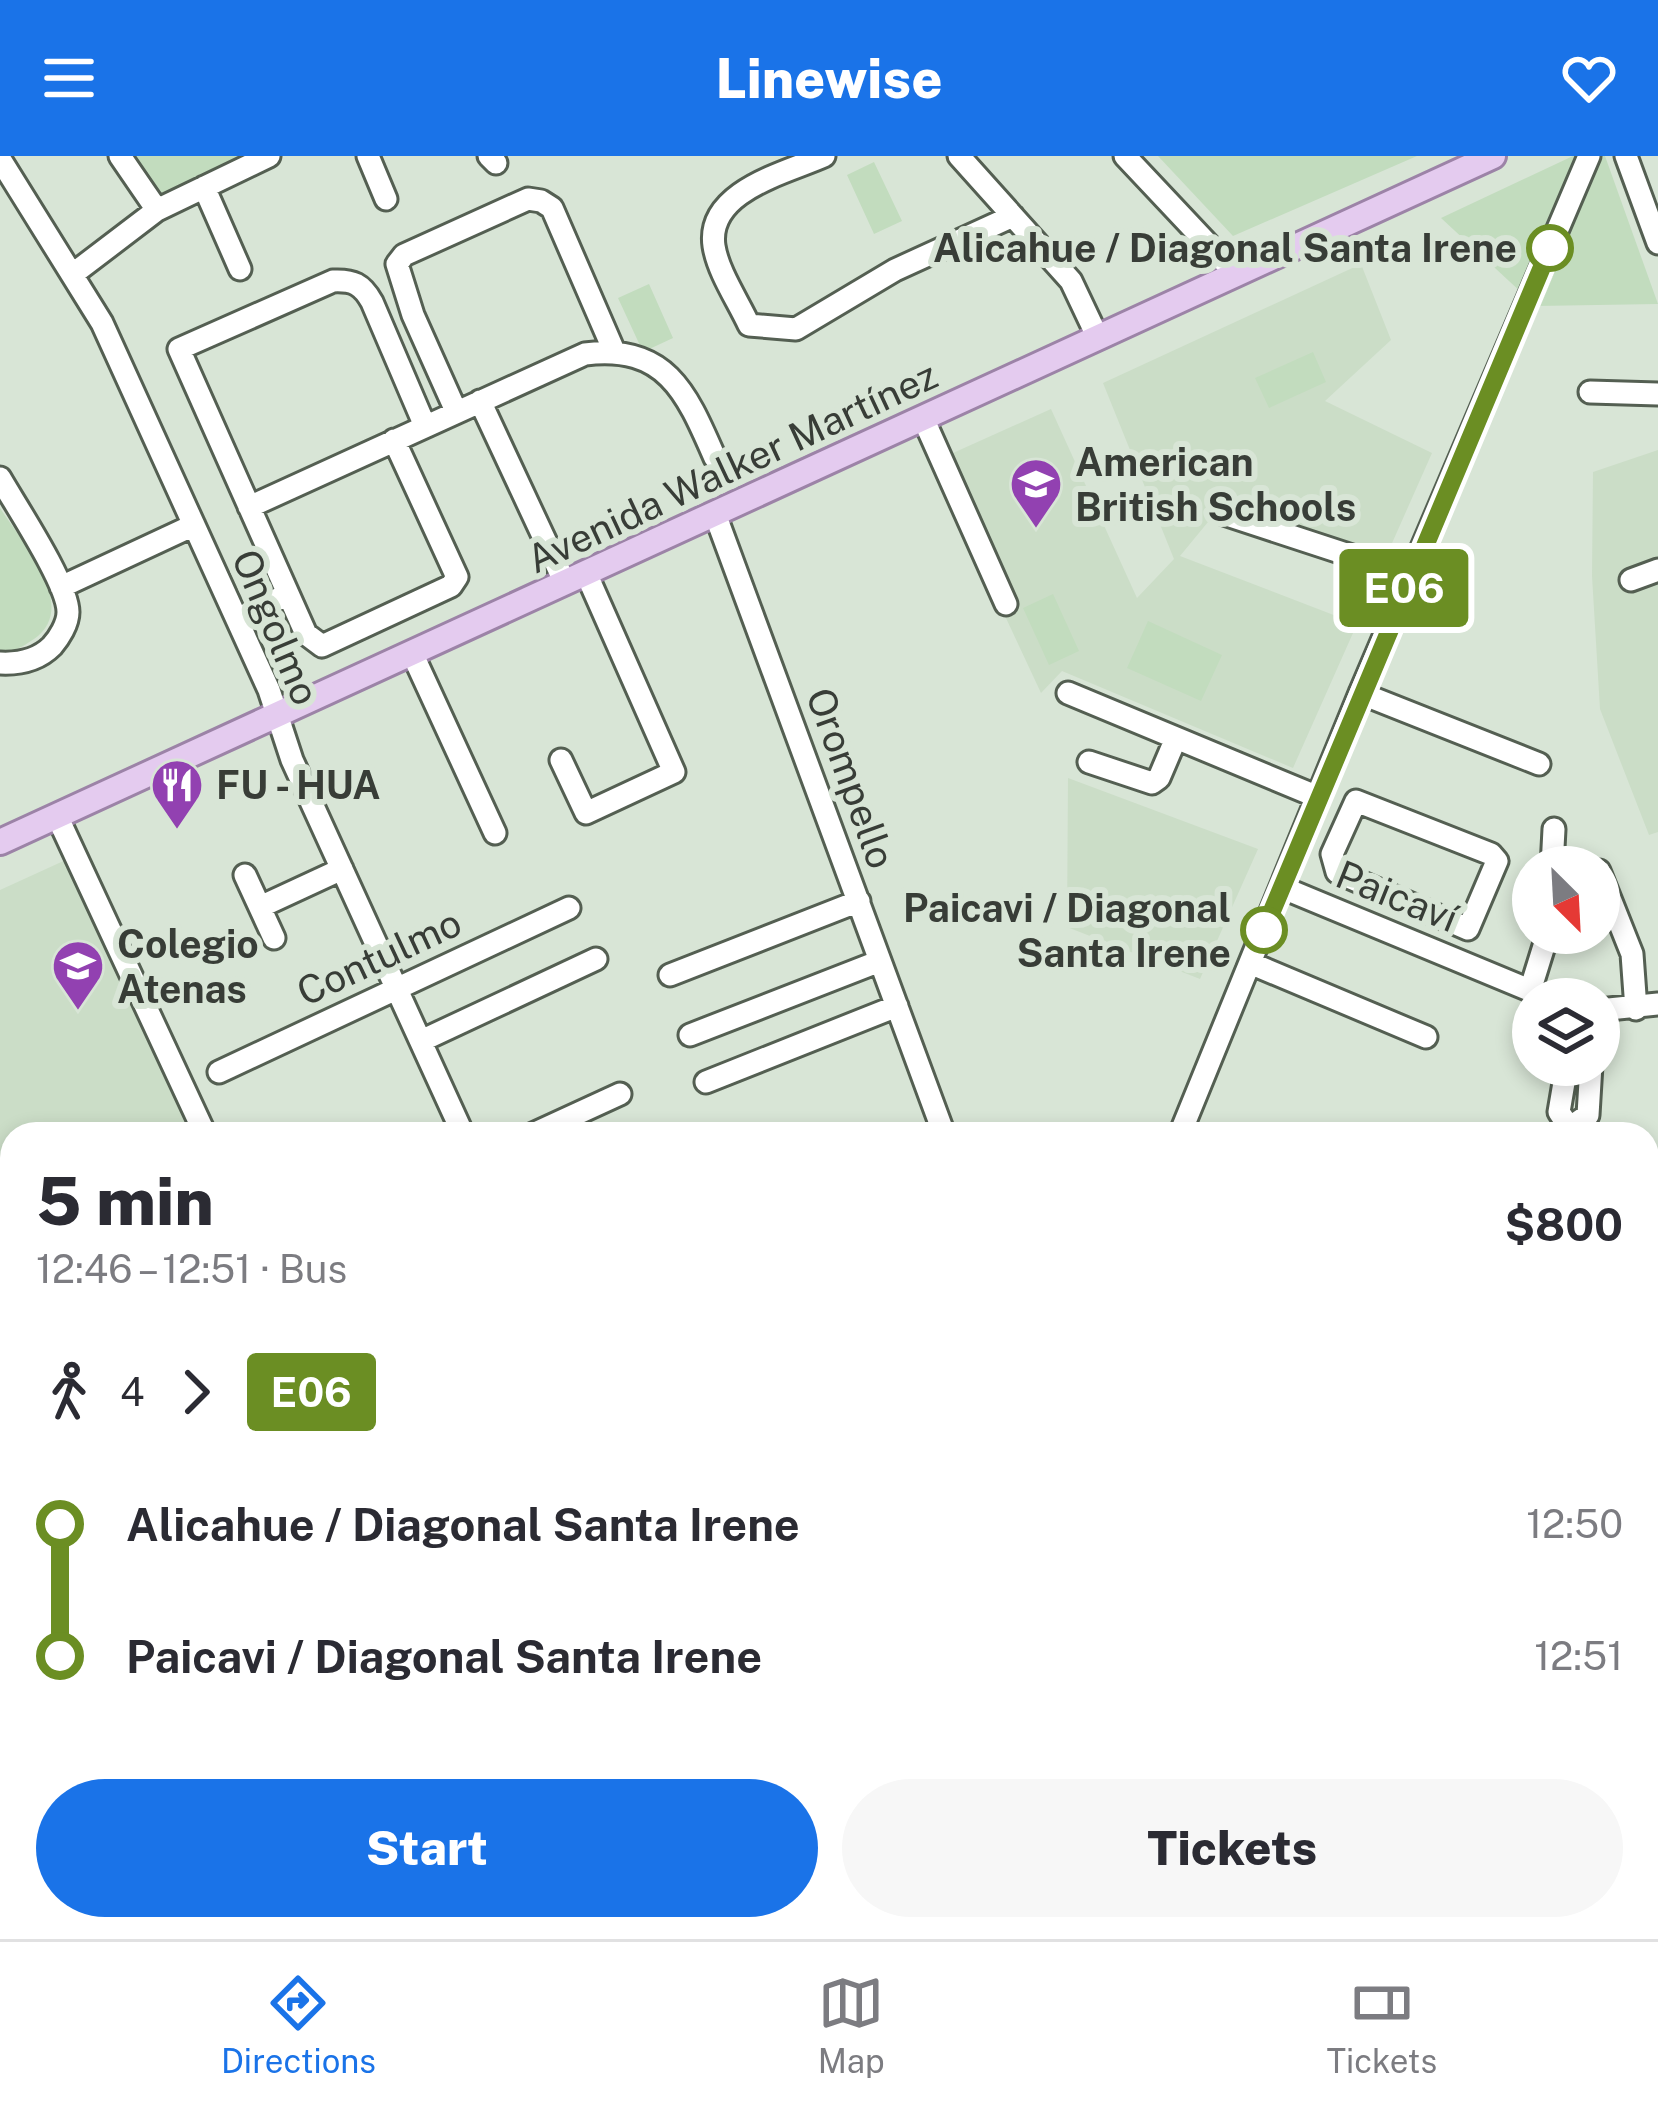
<!DOCTYPE html>
<html lang="en">
<head>
<meta charset="utf-8">
<style>
  body { margin:0; font-family:"Public Sans",sans-serif; background:#f7f7f7; color:#2b2b33; height:100vh; display:flex; flex-direction:column; font-size:45px; white-space:nowrap }
  * { box-sizing:border-box; margin:0 }
  p { font-size:39px; color:#7c7c81 }
  .icon { flex:none; width:66px; height:66px; fill:none; stroke:currentColor; stroke-width:2; stroke-linecap:round; stroke-linejoin:round }
  .map { position:relative; flex:1; overflow:hidden }
  .drawer { position:absolute; left:0px; top:966px; width:1659px; height:819px; display:flex; flex-direction:column; background:#fff; border-radius:36px 36px 0 0; box-shadow:0 6px 18px #0003 }
  .drawer>* { flex:none }
  .badge { padding:0 24px; border-radius:9px; font-size:42px; line-height:78px }
  .needle { width:78px; rotate:156deg }
  .tools { position:absolute; left:1512px; top:690px; display:grid; gap:24px }
  .tools a { display:grid; place-items:center; width:108px; height:108px; border-radius:50%; background:#fff; box-shadow:0 6px 18px #0003; font-size:60px }
  .map>.badge { position:absolute; translate:-50% -50%; box-shadow:0 0 0 6px #fff }
  .legs { display:flex; align-items:center; gap:18px; height:132px; padding:0 36px; font-size:39px }
  .legs p { margin-inline-start:auto }
  .overview { display:flex; align-items:center; justify-content:space-between; height:204px; padding:0 36px }
  h1 { font-size:66px; font-weight:800; line-height:90px }
  .button { display:flex; gap:24px; margin-top:auto; padding:24px 36px }
  .button a { flex:1; height:138px; border-radius:72px; background:#1a73e8; color:#fff; font-size:48px; font-weight:800; line-height:138px; text-align:center }
  .button a+a { background:#f7f7f7; color:#2b2b33 }
  ul { padding:0 36px; list-style:none }
  li { display:flex; align-items:center; gap:42px; height:132px; font-size:45px }
  li i { display:grid; place-items:center; width:18px; height:100%; margin:0 15px; background:currentColor }
  li i::after { content:''; width:30px; height:30px; margin:-15px; border:9px solid; border-radius:50%; background:#fff }
  li p { margin-inline-start:auto }
  li:first-child i { background:linear-gradient(#0000 50%,currentColor 0) }
  li:last-child i { background:linear-gradient(currentColor 50%,#0000 0) }
  header { display:flex; justify-content:space-between; align-items:center; height:156px; padding:0 36px; background:#1a73e8; color:#fff; font-size:54px; font-weight:800 }
  .tab-bar { display:flex; justify-content:space-around; align-items:center; height:168px; border-top:3px solid #e1e1e2; background:#fff; font-size:33px; color:#7c7c81 }
  .tab-bar a { display:grid; justify-items:center; gap:6px }
  .tab-bar .active { color:#1a73e8 }
  .map>svg:first-child { display:block }
  .built { fill:#cbddc7 }
  .green { fill:#c2dcbe }
  .lines { fill:none; stroke-linecap:round; stroke-linejoin:round }
  .minor-casing { stroke:#545f52; stroke-width:27 }
  .major-casing { stroke:#9c83a7; stroke-width:30 }
  .minor { stroke:#fff; stroke-width:21 }
  .major { stroke:#e4cbef; stroke-width:24 }
  .line-1-casing { stroke:#fff; stroke-width:27 }
  .line-1 { stroke:#6b8e23; stroke-width:18 }
  .stop-1-dot { fill:#fff; stroke:#6b8e23; stroke-width:6 }
  .labels { text-anchor:middle; stroke-width:12; stroke-linejoin:round; paint-order:stroke }
  .stop-label { font-size:39px; font-weight:bold; fill:#383d37; stroke:#d8e5d6; text-anchor:end }
  .poi-label { font-size:39px; font-weight:bold; fill:#383d37; stroke:#d8e5d6; text-anchor:start }
  .street-label { font-size:39px; fill:#383d37; stroke:#d8e5d6 }
</style>
</head>
<body>
<header><svg class="icon" aria-label="menu" viewBox="0 0 24 24"><path d="M4 6h16M4 12h16M4 18h16"/></svg>Linewise<svg class="icon" aria-label="heart" viewBox="0 0 24 24"><path d="M12 20l-8-8c-3-5 5-10 8-4 3-6 11-1 8 4z"/></svg></header>
<div class="map">
<svg width="1658" height="1783" viewBox="0 0 1658 1783">
  <rect width="100%" height="100%" fill="#d8e5d6"/>
  <path class="built" d="M 1361,108 L 1391,184 L 1325,245 L 1432,297 L 1385,403 L 1222,349 L 1180,400 L 1357,468 L 1293,612 L 1062,515 L 1041,537 L 933,306 L 1051,253 L 1137,442 L 1174,403 L 1103,227 Z
    M 1658,294 L 1658,676 L 1649,679 L 1600,553 L 1592,420 L 1593,316 Z
    M 1068,622 L 1258,693 L 1200,823 L 1067,771 Z
    M 81,697 L 212,978 L 12,978 L 12,1026 L 0,999 L 0,734 Z"/>
  <path class="green" d="M 131,0 L 243,0 L 244,1 L 158,41 Z
    M 1158,0 L 1417,0 L 1233,80 Z
    M 1573,0 L 1605,0 L 1658,148 L 1536,150 L 1441,62 Z
    M 874,6 L 902,65 L 874,78 L 847,19 Z
    M 649,128 L 673,182 L 643,196 L 618,142 Z
    M 1313,196 L 1326,226 L 1269,252 L 1255,222 Z
    M 0,352 C 21,385 81,450 34,483 C 22,491 14,496 0,496 Z
    M 1053,438 L 1079,495 L 1049,509 L 1023,452 Z
    M 1148,465 L 1222,499 L 1201,545 L 1127,512 Z"/>
  <g class="lines">
    <g class="minor-casing">
      <path id="minor" d="M 120,0 L 157,54
        M 368,0 L 386,43
        M 489,0 L 496,7
        M 824,0 C 786,17 706,35 714,90 C 718,116 738,145 749,169 L 796,173 L 895,114 L 1013,60
        M 959,0 L 1071,125 L 1098,182
        M 1125,0 L 1236,118
        M 1626,0 L 1658,87
        M 0,3 L 102,167 L 269,534 L 292,604 L 463,978
        M 204,31 L 240,113
        M 73,118 L 157,54 L 269,0
        M 1590,236 L 1658,238
        M 480,245 L 565,427
        M 456,255 L 413,159 L 397,108 L 404,99 L 528,43 L 541,45 L 552,52 L 614,195
        M 923,262 L 1006,448
        M 394,284 L 457,421 L 451,430 L 322,490 L 306,478 L 179,193 L 333,125 C 353,124 362,128 372,146 L 425,270
        M 0,322 C 16,350 68,428 68,456 C 68,468 59,482 52,490 C 38,504 19,508 0,507
        M 249,351 L 585,198 C 667,188 687,238 715,302
        M 715,358 L 944,978
        M 1224,358 L 1410,419
        M 1631,424 L 1658,414
        M 61,431 L 194,369
        M 237,463 L 288,438
        M 412,497 L 495,677
        M 1068,537 L 1318,641
        M 1360,537 L 1539,608
        M 561,604 L 586,657 L 674,616 L 586,417
        M 1089,606 L 1152,627 L 1159,622 L 1176,582
        M 1356,645 L 1491,698 L 1497,705 L 1468,773 L 1337,716 L 1332,698 Z
        M 57,660 L 205,978
        M 1552,711 L 1554,673
        M 1599,715 L 1632,798 L 1636,853
        M 245,719 L 274,782
        M 1281,731 L 1551,843
        M 260,751 L 342,713
        M 1250,807 L 1426,881
        M 670,819 L 859,745
        M 1530,835 L 1548,777
        M 1599,854 L 1658,848
        M 690,879 L 880,805
        M 421,885 L 596,803
        M 1567,909 L 1559,956 L 1565,965 L 1575,968 L 1588,959 L 1591,909
        M 219,916 L 569,752
        M 706,926 L 897,850
        M 533,978 L 620,938
        M 1180,978 L 1360,537 L 1589,0
        M 0,1038 L 12,1065
        M 0,1093 L 12,1087
        M 1647,1231 L 1658,1226
        M 0,1341 L 12,1335
        M 0,1452 L 12,1447
        M 1647,1573 L 1658,1569
        M 0,1680 L 12,1674
        M 1647,1682 L 1658,1719
        M 86,1773 L 90,1783
        M 212,1773 L 216,1783
        M 337,1773 L 341,1783
        M 671,1773 L 676,1783
        M 756,1773 L 762,1783
        M 1108,1773 L 1111,1783
        M 1261,1773 L 1264,1783
        M 1535,1773 L 1538,1783
        M 388,1783 L 409,1773
        M 943,1783 L 951,1773
        M 1080,1783 L 1087,1773
        M 1476,1783 L 1508,1773"/>
    </g>
    <g class="major-casing">
      <path id="major" d="M 0,686 L 1493,0"/>
    </g>
    <use href="#minor" class="minor"/>
    <use href="#major" class="major"/>
  </g>
  <g class="lines">
    <g class="line-1-casing">
      <path id="line-1" d="M 1264,774 L 1550,92"/>
    </g>
    <use href="#line-1" class="line-1"/>
  </g>
  <defs>
    <g id="school-pin" transform="scale(2.7)"><path d="M0 17L-7.5 6A9.5 9.5 0 1 1 7.5 6Z" fill="#9241b1" stroke="#d8e5d6"/><path d="M0-5L7-2L0 1L-7-2ZM-4 1L0 2.5L4 1V4Q0 6-4 4Z" fill="#fff"/></g>
    <g id="restaurant-pin" transform="scale(2.7)"><path d="M0 17L-7.5 6A9.5 9.5 0 1 1 7.5 6Z" fill="#9241b1" stroke="#d8e5d6"/><path d="M-5-6h1v4h1v-4h1v4h1v-4h1v5L-1.5 .5V6h-2V.5L-5-1ZM5-6V6H3V1.5H1.5Q1.5-4 5-6Z" fill="#fff"/></g>
  </defs>
  <g fill-rule="evenodd">
    <use href="#school-pin" x="1036" y="328"/>
    <use href="#restaurant-pin" x="177" y="629"/>
    <use href="#school-pin" x="78" y="810"/>
  </g>
  <g class="stop-1-dot">
    <circle cx="1550" cy="92" r="21"/>
    <circle cx="1264" cy="774" r="21"/>
  </g>
  <g class="labels">
    <g class="stop-label">
      <text x="1517" y="106">Alicahue / Diagonal Santa Irene</text>
      <text x="1231" y="766">Paicavi / Diagonal<tspan x="1231" dy="45">Santa Irene</tspan></text>
    </g>
    <g class="poi-label">
      <text x="1075" y="320">American<tspan x="1075" dy="45">British Schools</tspan></text>
      <text x="216" y="643">FU - HUA</text>
      <text x="117" y="802">Colegio<tspan x="117" dy="45">Atenas</tspan></text>
    </g>
    <g class="street-label">
      <text transform="translate(732 311) rotate(-25)" y="14">Avenida Walker Martínez</text>
      <text transform="translate(276 471) rotate(67)" y="14">Ongolmo</text>
      <text transform="translate(851 622) rotate(70)" y="14">Orompello</text>
      <text transform="translate(1397 740) rotate(22)" y="14">Paicaví</text>
      <text transform="translate(379 801) rotate(-25)" y="14">Contulmo</text>
    </g>
  </g>
</svg>
<div class="tools">
<a><svg class="needle" viewBox="-14 -14 28 28"><path d="M0-13l5 13h-10z" fill="#e53935"/><path d="M0 13l5-13h-10z" fill="#7c7c81"/></svg></a>
<a><svg class="icon" aria-label="layers" viewBox="0 0 24 24"><path d="M12 4l9 5-9 5-9-5zM3 14l9 5 9-5"/></svg></a>
</div>
<b class="badge" style="left:1404px;top:432px;background:#6b8e23;color:#fff">E06</b>
<section class="drawer">
<div class="overview"><div><h1>5 min</h1><p>12:46 – 12:51 · Bus</p></div><b>$800</b></div>
<div class="legs"><svg class="icon" aria-label="walk" viewBox="0 0 24 24"><circle cx="13" cy="4" r="2"/><path d="M13 8l-2 6 4 7M11 14l-3 7M7 12l3-4h3l4 4"/></svg>4<svg class="icon" aria-label="forward" viewBox="0 0 24 24"><path d="M9 5l7 7-7 7"/></svg><b class="badge" style="background:#6b8e23;color:#fff">E06</b></div>
<ul>
<li><i style="color:#6b8e23"></i><b>Alicahue / Diagonal Santa Irene</b><p>12:50</p></li>
<li><i style="color:#6b8e23"></i><b>Paicavi / Diagonal Santa Irene</b><p>12:51</p></li>
</ul>
<div class="button"><a>Start</a><a>Tickets</a></div>
</section>
</div>
<nav class="tab-bar">
<a class="active"><svg class="icon" aria-label="directions" viewBox="0 0 24 24"><path d="M12 3l9 9-9 9-9-9zM9 14v-3h6M13 9l2 2-2 2"/></svg>Directions</a>
<a><svg class="icon" aria-label="map" viewBox="0 0 24 24"><path d="M3 6l6-2 6 2 6-2v14l-6 2-6-2-6 2zM9 4v14M15 6v14"/></svg>Map</a>
<a><svg class="icon" aria-label="tickets" viewBox="0 0 24 24"><path d="M3 7h18v10H3zM15 7v10"/></svg>Tickets</a>
</nav>
</body>
</html>
